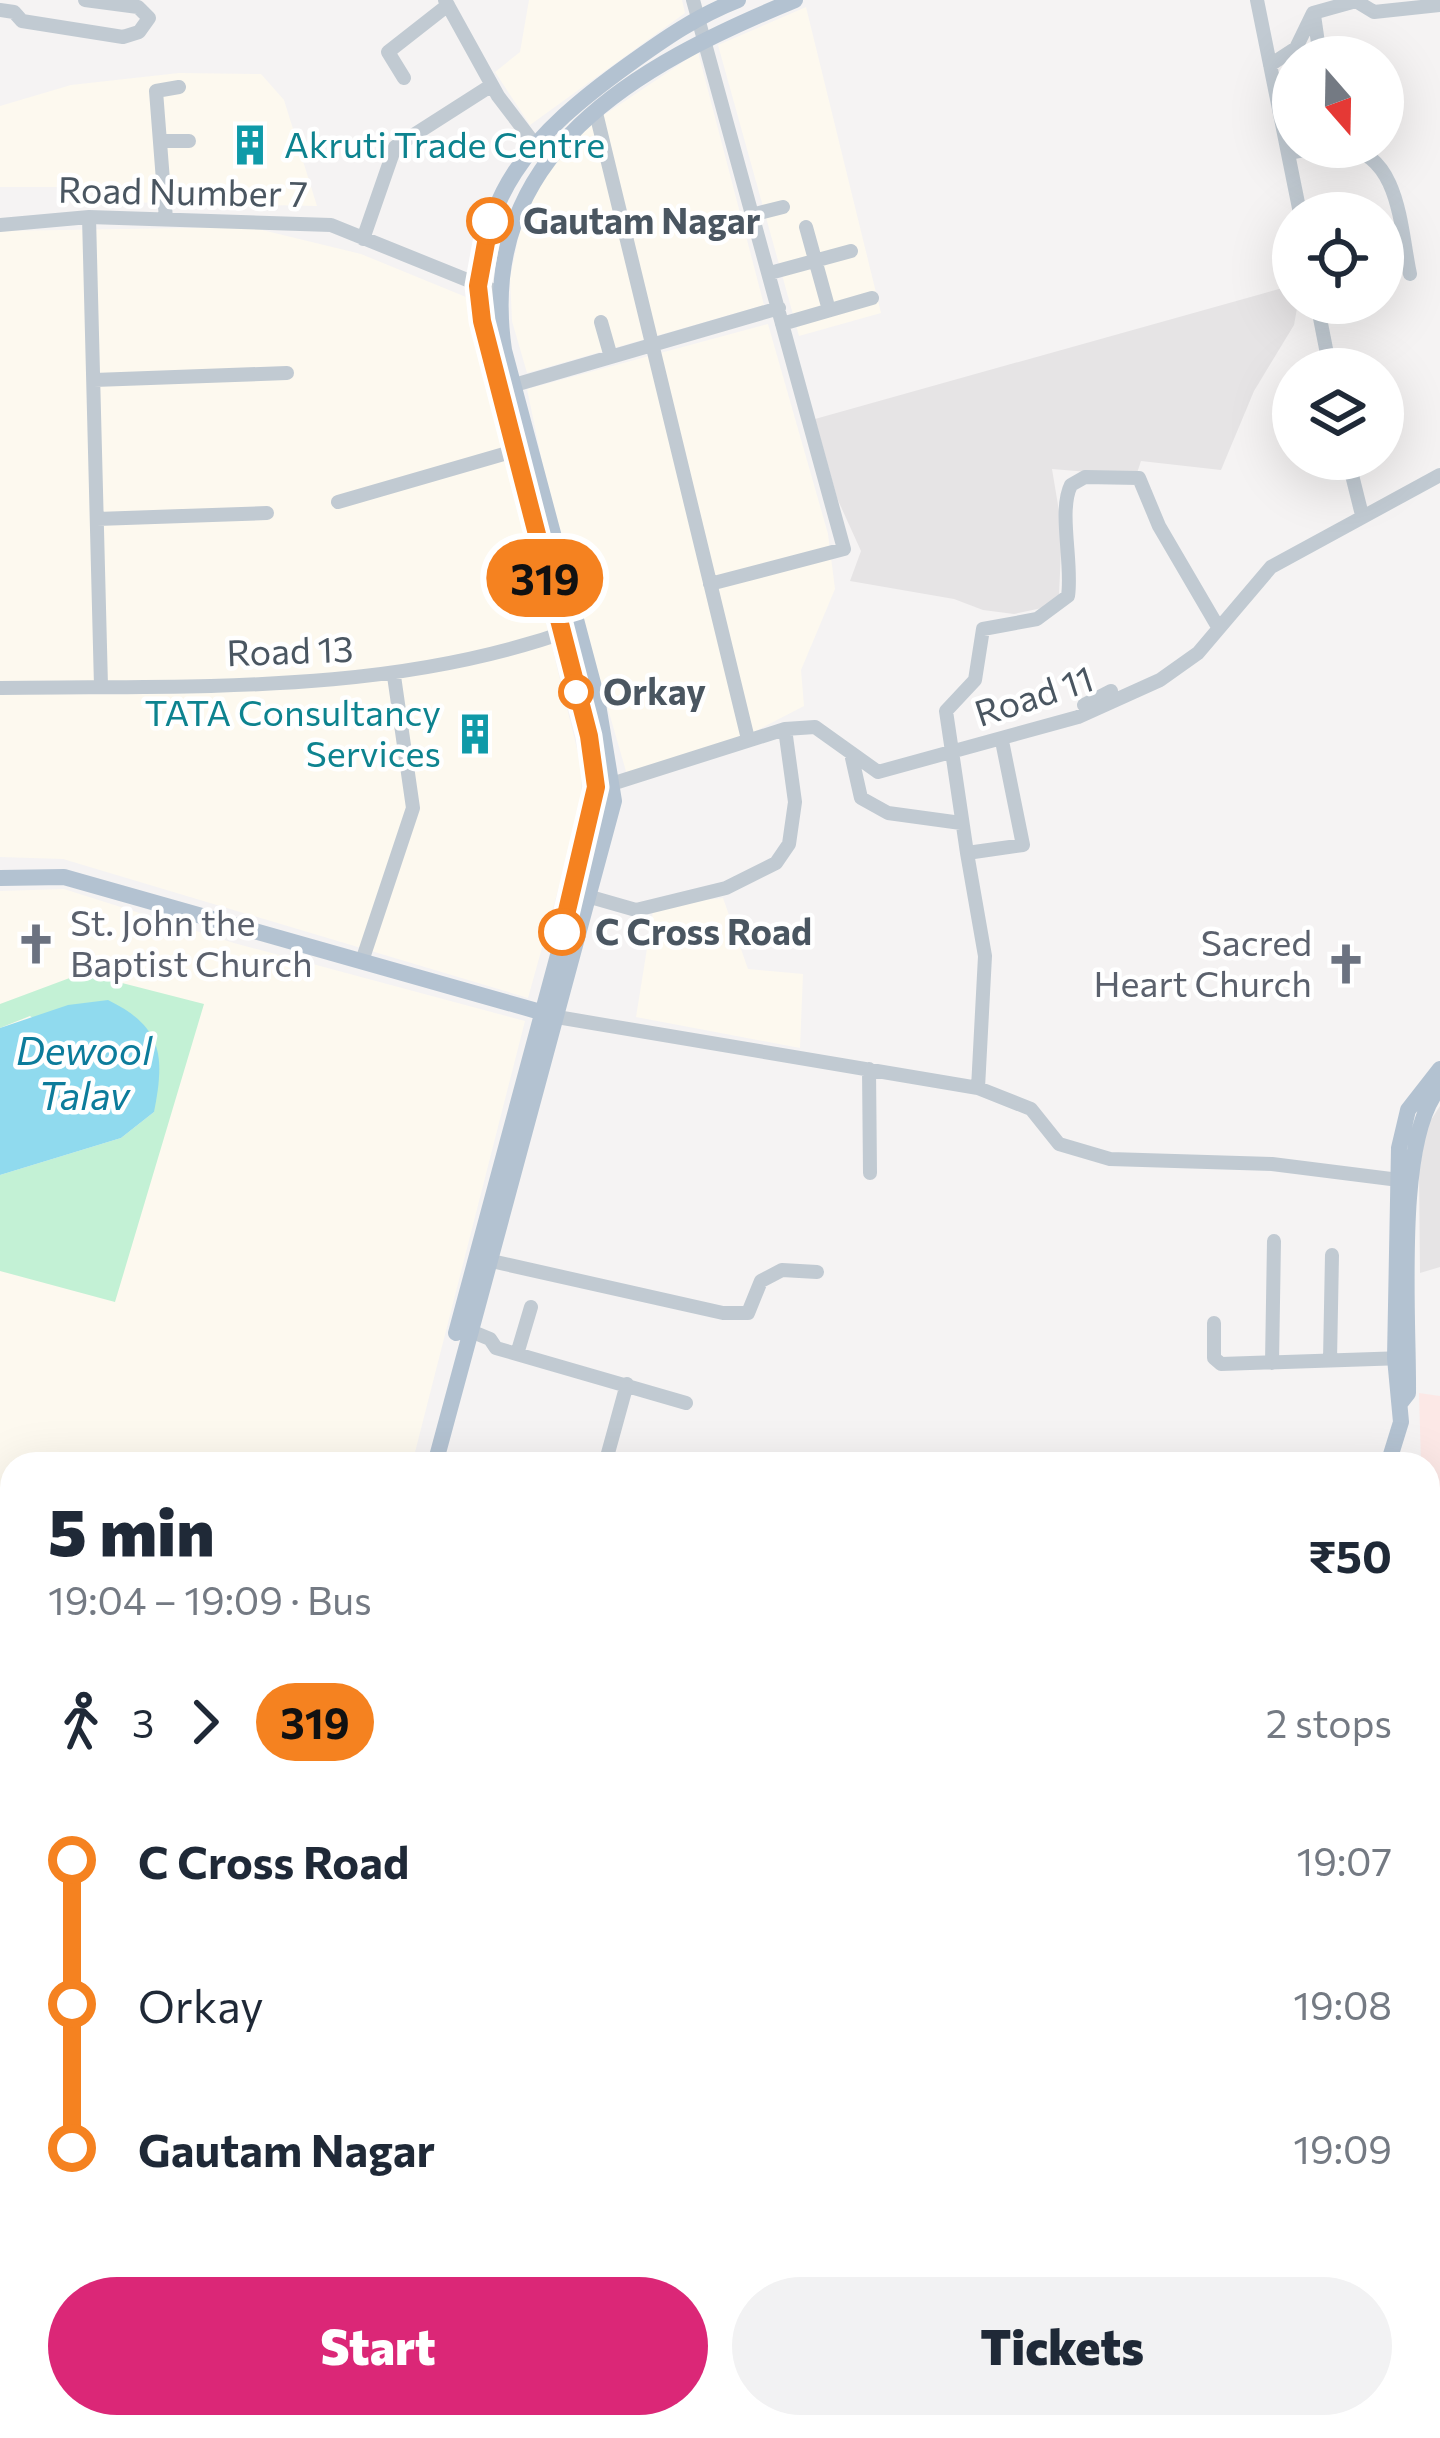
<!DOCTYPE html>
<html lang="en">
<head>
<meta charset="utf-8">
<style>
  body { margin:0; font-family:Commissioner,sans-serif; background:#f2f2f3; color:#1f2937; height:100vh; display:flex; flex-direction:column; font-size:45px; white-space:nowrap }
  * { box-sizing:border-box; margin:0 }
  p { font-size:39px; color:#747a83 }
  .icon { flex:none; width:66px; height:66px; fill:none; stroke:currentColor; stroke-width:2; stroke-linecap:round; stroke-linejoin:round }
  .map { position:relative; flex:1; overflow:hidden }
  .side { position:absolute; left:0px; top:1452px; width:1440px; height:987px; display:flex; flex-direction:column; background:#fff; border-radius:36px 36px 0 0; box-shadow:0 12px 48px #0002 }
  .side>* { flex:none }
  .badge { padding:0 24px; border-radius:39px; font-size:42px; line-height:78px }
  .needle { width:78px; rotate:160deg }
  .buttons { position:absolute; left:1272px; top:36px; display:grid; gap:24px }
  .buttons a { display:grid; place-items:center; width:132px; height:132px; border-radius:50%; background:#fff; box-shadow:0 12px 48px #0002; font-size:60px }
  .map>.badge { position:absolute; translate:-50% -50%; box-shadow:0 0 0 6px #fff }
  .legs { display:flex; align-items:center; gap:18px; height:132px; padding:0 48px; font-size:39px }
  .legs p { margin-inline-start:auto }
  .headline { display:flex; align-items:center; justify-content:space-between; height:204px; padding:0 48px }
  h1 { font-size:66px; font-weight:800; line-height:90px }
  .cta { display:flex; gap:24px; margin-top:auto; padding:24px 48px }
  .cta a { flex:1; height:138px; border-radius:72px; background:#db2777; color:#fff; font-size:48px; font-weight:800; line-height:138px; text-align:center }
  .cta a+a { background:#f2f2f3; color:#1f2937 }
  ul { padding:0 48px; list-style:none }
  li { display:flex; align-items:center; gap:42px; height:144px; font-size:45px }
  li i { display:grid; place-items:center; width:18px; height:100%; margin:0 15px; background:currentColor }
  li i::after { content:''; width:30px; height:30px; margin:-15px; border:9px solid; border-radius:50%; background:#fff }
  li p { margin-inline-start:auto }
  li:first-child i { background:linear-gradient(#0000 50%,currentColor 0) }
  li:last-child i { background:linear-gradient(currentColor 50%,#0000 0) }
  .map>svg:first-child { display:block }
  .commercial { fill:#fdf9ef }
  .education { fill:#e6e4e5 }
  .medical { fill:#fce8e6 }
  .green { fill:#c3f1d5 }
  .water { fill:#90daee }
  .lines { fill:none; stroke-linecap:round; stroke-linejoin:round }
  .minor { stroke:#c1cad2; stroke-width:14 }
  .major { stroke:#b3c2d1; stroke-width:16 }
  .line-1-casing { stroke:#fff; stroke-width:27 }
  .line-1 { stroke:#f58220; stroke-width:18 }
  .stop-1-dot { fill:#fff; stroke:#f58220; stroke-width:6 }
  .labels { text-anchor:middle; stroke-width:9; stroke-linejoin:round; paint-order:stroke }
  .culture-label { font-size:36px; fill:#0d838f; stroke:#fff; text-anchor:start }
  .street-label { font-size:36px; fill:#4a5661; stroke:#fff }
  .stop-label { font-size:36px; font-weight:bold; fill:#4a5661; stroke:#fff; text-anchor:start }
  .worship-label { font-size:36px; fill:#5b616d; stroke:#fff; text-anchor:start }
  .water-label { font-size:39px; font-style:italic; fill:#0c7c9b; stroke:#fff }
</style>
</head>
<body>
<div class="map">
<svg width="1440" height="2438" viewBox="0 0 1440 2438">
  <rect width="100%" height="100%" fill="#f5f3f3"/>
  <path class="commercial" d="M 529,0 L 682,0 L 685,13 L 530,125 L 495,72 L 520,52 Z
    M 806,7 L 881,313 L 799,336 L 718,45 Z
    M 698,52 L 764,305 L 527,373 L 512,321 L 510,278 L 522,220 L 551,162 L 592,123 Z
    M 179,73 L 261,74 L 284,100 L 317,206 L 117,202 L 114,187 L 0,187 L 0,106 L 71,85 Z
    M 250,227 L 361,254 L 466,297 L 582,769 L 580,811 L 528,998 L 63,859 L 0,857 L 0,231 Z
    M 768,324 L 828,534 L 835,589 L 801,670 L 804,706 L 744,737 L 627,775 L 555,524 L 527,389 Z
    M 64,889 L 234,943 L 525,1021 L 412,1464 L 12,1464 L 12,2362 L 0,2356 L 0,891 Z
    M 723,898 L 748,969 L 803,974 L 800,1048 L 636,1017 L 654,905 Z"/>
  <path class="education" d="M 1293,285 L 1293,303 L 1298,303 L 1294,325 L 1254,391 L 1221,470 L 1141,461 L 1136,476 L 1052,469 L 1062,529 L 1059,595 L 1042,608 L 1014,614 L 983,610 L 954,599 L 850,581 L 861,551 L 837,498 L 815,419 Z
    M 1440,1106 L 1440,1267 L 1420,1273 L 1419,1172 L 1427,1126 Z"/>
  <path class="medical" d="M 1419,1393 L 1440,1396 L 1440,1593 L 1428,1545 L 1428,1464 L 1421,1464 Z"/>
  <path class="green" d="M 83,973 L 204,1004 L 115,1302 L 0,1271 L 0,1175 L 121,1138 L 154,1112 L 30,1016 L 0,1028 L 0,1004 Z
    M 490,2427 L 595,2427 L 591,2438 L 489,2438 Z"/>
  <path class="water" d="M 108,1000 C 163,1027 165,1056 154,1112 L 121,1138 L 0,1175 L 0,1028 L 68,1005 Z"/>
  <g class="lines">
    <path class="minor" d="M 445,0 L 498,96 L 533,142
      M 693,0 L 844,549 L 710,584
      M 1257,0 L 1300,213
      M 0,10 L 14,12 L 22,21 L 123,37 L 139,32 L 149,18 L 138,7 L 85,0
      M 1314,15 L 1320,57
      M 1270,65 L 1296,48 L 1313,13 L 1356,1 L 1374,12 L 1440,5
      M 404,78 L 388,52 L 448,5
      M 596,113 L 748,739
      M 160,141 L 189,141
      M 1344,147 C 1400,155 1400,227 1410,274
      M 1288,153 L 1321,147
      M 755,214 L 783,207
      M 89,217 L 101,686
      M 166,219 L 156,91 L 179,87
      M 0,225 L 89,217 L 331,225 L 497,292
      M 806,227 L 829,310
      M 363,239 L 395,147 L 492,85
      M 770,273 L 851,251
      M 1317,303 L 1330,369
      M 601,322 L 611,357
      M 782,324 L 872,298
      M 94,380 L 287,373
      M 504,388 L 779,308
      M 1348,459 L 1362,515
      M 338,502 L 525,448
      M 97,519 L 267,513
      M 0,688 C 191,685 388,696 571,630
      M 1084,705 L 1111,691
      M 852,758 L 861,798 L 888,813 L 961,823
      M 602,787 L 785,729 L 815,727 L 878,772 L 1078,717 L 1160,680 L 1198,653 L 1271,567 L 1440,475
      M 967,853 L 946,711 L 975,680 L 983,629 L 1037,619 L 1068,596 C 1073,563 1058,511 1071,485 L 1085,477 L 1139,478 L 1159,526 L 1218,627
      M 580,894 L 636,910 L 726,888 L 776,863 L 789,844 L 795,802 L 785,729
      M 362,961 L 413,808 L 394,676
      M 557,1017 L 978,1088 L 1031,1109 L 1059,1144 L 1110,1159 L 1272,1164 L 1399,1180
      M 869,1069 L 870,1173
      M 978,1088 L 985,956 L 967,853 L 1023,845 L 1002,741
      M 487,1260 L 723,1313 L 748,1313 L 761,1281 L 782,1270 L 817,1272
      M 1214,1323 L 1214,1358 L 1221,1364 L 1404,1358
      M 468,1330 L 490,1339 L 496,1348 L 686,1403
      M 517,1354 L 531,1307
      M 1330,1360 L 1332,1255
      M 1272,1363 L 1274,1241
      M 605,1464 L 627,1384
      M 1434,1715 L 1440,1716
      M 1428,1770 L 1440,1773
      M 1436,1915 L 1440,1915
      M 1428,1964 L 1440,1964
      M 1428,2020 L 1440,2021
      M 1428,2052 L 1440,2052
      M 1428,2226 L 1440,2105
      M 1428,2261 L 1439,2261
      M 1428,2299 L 1440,2300
      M 1428,2349 L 1440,2345
      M 0,2376 L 12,2374
      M 1428,2399 L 1440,2396
      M 1428,2420 L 1431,2438
      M 443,2427 L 464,2438
      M 1385,2427 L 1387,2438
      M 1403,2427 L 1404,2438
      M 44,2438 L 147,2428 L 282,2438"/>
    <path class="major" d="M 0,878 L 64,877 L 544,1013
      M 456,1333 L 575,892 L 597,787 L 589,737 L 483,321 C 468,198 535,132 628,65 C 664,39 697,16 738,0
      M 1401,1402 L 1408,1393 C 1409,1319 1394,1139 1440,1087
      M 435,1464 L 614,801 L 597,698 L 504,350 C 475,153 637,65 795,0
      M 1388,1464 L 1401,1422 L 1395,1358 L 1399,1148 L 1408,1110 L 1440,1069
      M 0,2395 L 12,2393
      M 0,2420 L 12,2418
      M 312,2427 L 366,2438
      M 404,2427 L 429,2438
      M 1346,2427 L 1347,2438
      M 181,2430 L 182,2427
      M 661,2438 L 666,2427"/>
  </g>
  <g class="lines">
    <g class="line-1-casing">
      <path id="line-1" d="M 490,221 L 478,286 L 482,321 L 589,736 L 596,787 L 562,932"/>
    </g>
    <use href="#line-1" class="line-1"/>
  </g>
  <defs>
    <g id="building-bare" transform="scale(3.24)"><path d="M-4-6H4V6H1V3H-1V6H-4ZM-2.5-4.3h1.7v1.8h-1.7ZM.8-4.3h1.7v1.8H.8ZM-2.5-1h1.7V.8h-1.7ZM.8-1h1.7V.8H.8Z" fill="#0f9aa8" stroke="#fff" stroke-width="2.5" paint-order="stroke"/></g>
    <g id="church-bare" transform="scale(3.24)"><path d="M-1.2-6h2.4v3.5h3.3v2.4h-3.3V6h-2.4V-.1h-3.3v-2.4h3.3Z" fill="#6b7280" stroke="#fff" stroke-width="2.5" paint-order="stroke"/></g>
  </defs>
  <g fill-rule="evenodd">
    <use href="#building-bare" x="250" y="145"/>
    <use href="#building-bare" x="475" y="734"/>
    <use href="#church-bare" x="36" y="944"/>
    <use href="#church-bare" x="1346" y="964"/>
  </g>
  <g class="stop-1-dot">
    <circle cx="490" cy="221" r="21"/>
    <circle cx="576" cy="692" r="15"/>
    <circle cx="562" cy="932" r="21"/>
  </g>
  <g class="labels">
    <g class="culture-label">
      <text x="284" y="158">Akruti Trade Centre</text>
      <text x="441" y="726" text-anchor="end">TATA Consultancy<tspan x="441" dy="41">Services</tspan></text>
    </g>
    <g class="street-label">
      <text transform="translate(183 192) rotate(1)" y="13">Road Number 7</text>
      <text transform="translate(290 651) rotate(-2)" y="13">Road 13</text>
      <text transform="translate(1034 696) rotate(-18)" y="13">Road 11</text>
    </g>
    <g class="stop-label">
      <text x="523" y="234">Gautam Nagar</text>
      <text x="603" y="705">Orkay</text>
      <text x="595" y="945">C Cross Road</text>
    </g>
    <g class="worship-label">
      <text x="70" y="936">St. John the<tspan x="70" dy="41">Baptist Church</tspan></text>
      <text x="1312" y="956" text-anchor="end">Sacred<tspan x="1312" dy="41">Heart Church</tspan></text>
    </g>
    <g class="water-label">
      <text x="84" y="1065">Dewool<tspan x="84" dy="45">Talav</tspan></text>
    </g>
  </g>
</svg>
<div class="buttons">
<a><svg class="needle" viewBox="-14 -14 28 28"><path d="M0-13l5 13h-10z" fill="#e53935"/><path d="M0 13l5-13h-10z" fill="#747a83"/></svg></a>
<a><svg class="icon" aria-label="locate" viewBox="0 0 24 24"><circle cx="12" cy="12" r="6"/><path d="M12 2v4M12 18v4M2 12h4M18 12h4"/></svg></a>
<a><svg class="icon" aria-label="layers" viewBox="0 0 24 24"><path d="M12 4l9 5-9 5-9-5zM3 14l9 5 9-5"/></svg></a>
</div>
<b class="badge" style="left:545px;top:578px;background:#f58220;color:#111">319</b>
<section class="side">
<div class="headline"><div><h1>5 min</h1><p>19:04 – 19:09 · Bus</p></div><b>₹50</b></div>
<div class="legs"><svg class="icon" aria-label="walk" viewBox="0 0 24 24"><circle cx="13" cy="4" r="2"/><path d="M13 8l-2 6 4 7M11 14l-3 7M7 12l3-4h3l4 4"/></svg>3<svg class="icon" aria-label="forward" viewBox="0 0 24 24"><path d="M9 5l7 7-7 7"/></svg><b class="badge" style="background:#f58220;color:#111">319</b><p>2 stops</p></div>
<ul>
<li><i style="color:#f58220"></i><b>C Cross Road</b><p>19:07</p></li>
<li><i style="color:#f58220"></i><span>Orkay</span><p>19:08</p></li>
<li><i style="color:#f58220"></i><b>Gautam Nagar</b><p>19:09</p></li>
</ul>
<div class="cta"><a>Start</a><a>Tickets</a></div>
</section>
</div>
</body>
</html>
